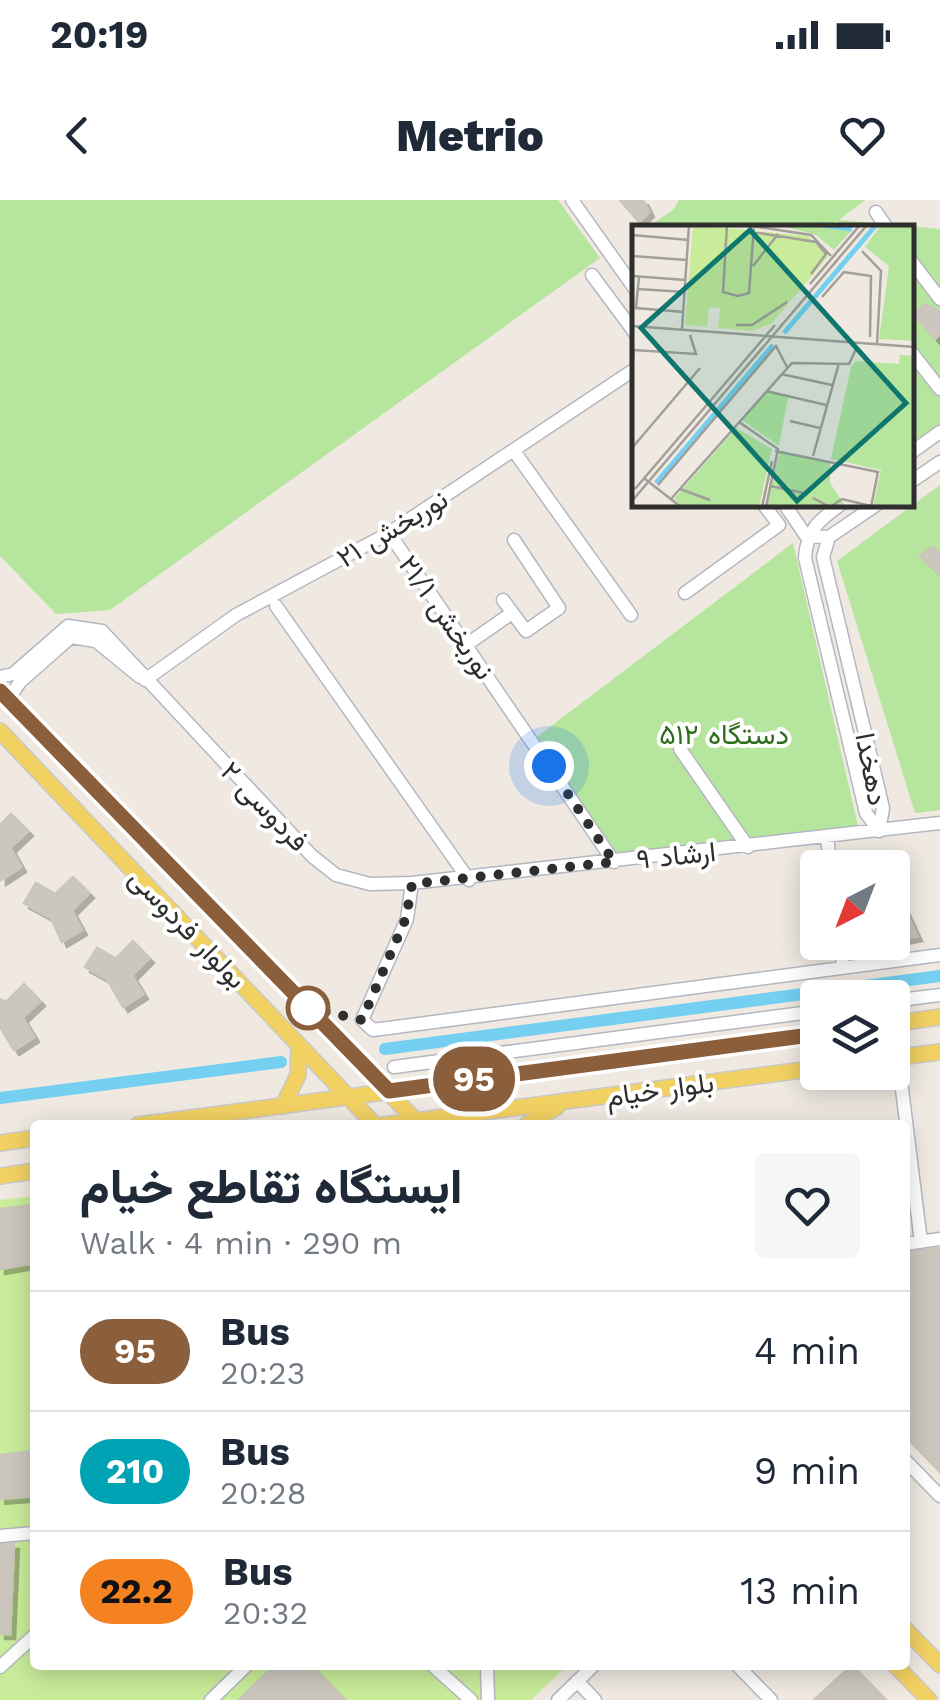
<!DOCTYPE html>
<html lang="en">
<head>
<meta charset="utf-8">
<style>
  body { margin:0; font-family:"Work Sans",Vazirmatn,sans-serif; background:#f6f6f7; color:#1f2937; height:100vh; display:flex; flex-direction:column; font-size:38px; white-space:nowrap }
  * { box-sizing:border-box; margin:0 }
  p { font-size:32px; color:#747a83 }
  .icon { flex:none; width:55px; height:55px; fill:none; stroke:currentColor; stroke-width:2; stroke-linecap:round; stroke-linejoin:round }
  .map { position:relative; flex:1; overflow:hidden }
  .panel { position:absolute; left:30px; top:920px; width:880px; height:550px; display:flex; flex-direction:column; background:#fff; border-radius:10px; box-shadow:0 5px 25px #0003 }
  .panel>* { flex:none }
  .badge { padding:0 20px; border-radius:32px; font-size:35px; line-height:65px }
  .needle { width:65px; rotate:222deg }
  .buttons { position:absolute; left:800px; top:650px; display:grid; gap:20px }
  .buttons a { display:grid; place-items:center; width:110px; height:110px; border-radius:10px; background:#fff; box-shadow:0 5px 25px #0003; font-size:50px }
  .you { position:absolute; width:50px; height:50px; margin:-25px; border:8px solid #fff; border-radius:50%; background:#1a73e8; box-shadow:0 0 0 15px #1a73e833 }
  .map>.badge { position:absolute; translate:-50% -50%; box-shadow:0 0 0 5px #fff }
  .round { display:grid; place-items:center; flex:none; width:105px; height:105px; border-radius:10px; background:#f6f6f7 }
  .overview { display:flex; align-items:center; justify-content:space-between; height:170px; padding:0 50px }
  h1 { font-size:48px; font-weight:800; line-height:75px }
  ul { padding:0; list-style:none }
  li { display:flex; align-items:center; gap:30px; height:120px; padding:0 50px; border-top:2px solid #e0e1e3 }
  li div { flex:1 }
  li b { display:block; font-size:38px }
  li em { font-style:normal }
  li .badge { min-width:110px; font-weight:700; text-align:center }
  .status { display:flex; justify-content:space-between; align-items:center; height:70px; padding:0 50px; background:#fff; direction:ltr }
  .status svg { height:28px; fill:currentColor }
  header { display:flex; justify-content:space-between; align-items:center; height:130px; padding:0 50px; background:#fff; font-size:45px; font-weight:800 }
  .map>svg:first-child { display:block }
  .green { fill:#b6e59e }
  .pitch { fill:#c9ec9a }
  .lines { fill:none; stroke-linecap:round; stroke-linejoin:round }
  .canal { stroke:#75cff0; stroke-width:12 }
  .building { fill:#cbc7bf; stroke:#cbc5ba; stroke-width:2.5; filter:url(#shadow) }
  .minor-casing { stroke:#b4b7c1; stroke-width:15 }
  .major-casing { stroke:#c9c9c9; stroke-width:18 }
  .minor { stroke:#fff; stroke-width:12 }
  .major { stroke:#f2d163; stroke-width:15 }
  .line-casing { stroke:#fff; stroke-width:22 }
  .line { stroke:#8b5e3c; stroke-width:15 }
  .walk { stroke:#2e2e2e; stroke-width:10; stroke-dasharray:0 18 }
  .stop-dot { fill:#fff; stroke:#8b5e3c; stroke-width:5 }
  .labels { text-anchor:middle; stroke-width:8; stroke-linejoin:round; paint-order:stroke }
  .street-label { font-size:28px; fill:#2e2e2e; stroke:#fff }
  .park-label { font-size:28px; fill:#2c6e1b; stroke:#fff }
  .inset-river { fill:none; stroke:#75cff0; stroke-width:5 }
  .inset-road { fill:none; stroke:#a29e99; stroke-width:2.5 }
  .view { fill:#0f766e; fill-opacity:0.15; stroke:#0f766e; stroke-width:5 }
  .inset-edge { fill:none; stroke:#2e2e2e; stroke-width:5 }
</style>
</head>
<body>
<div class="status"><b>20:19</b><svg viewBox="0 0 49 12"><path d="M0 12V9h3v3zM5 12V6h3v6zM10 12V3h3v9zM15 12V0h3v12zM26 1h20v11H26zM47 4h2v5h-2z"/></svg></div>
<header><svg class="icon" aria-label="back" viewBox="0 0 24 24"><path d="M15 5l-7 7 7 7"/></svg>Metrio<svg class="icon" aria-label="heart" viewBox="0 0 24 24"><path d="M12 20l-8-8c-3-5 5-10 8-4 3-6 11-1 8 4z"/></svg></header>
<div class="map">
<svg width="940" height="1500" viewBox="0 0 940 1500">
  <defs>
    <filter id="shadow"><feDropShadow dx="5" dy="5" stdDeviation="0" flood-color="#0004"/></filter>
  </defs>
  <rect width="100%" height="100%" fill="#efe9e1"/>
  <path class="green" d="M 0,0 L 558,0 L 600,58 L 110,410 L 56,414 L 0,356 Z
    M 679,0 L 865,0 L 839,20 L 940,29 L 940,225 L 913,244 L 912,28 L 840,27 L 837,20 L 831,28 L 646,28 L 673,10 Z
    M 940,285 L 940,610 L 915,613 L 837,361 Z
    M 793,343 L 858,626 L 617,659 L 534,539 Z"/>
  <path class="pitch" d="M 35,996 L 35,1465 L 568,1465 L 531,1500 L 0,1500 L 0,1000 Z"/>
  <g class="lines">
    <path class="canal" d="M 385,849 L 940,776
      M 0,898 L 281,862"/>
  </g>
  <path class="building" d="M 620,0 L 643,0 L 649,12 L 639,22 Z
    M 925,104 L 940,112 L 940,134 L 935,139 L 914,114 Z
    M 932,347 L 940,352 L 940,375 L 920,356 Z
    M 11,614 L 28,631 L 11,647 L 8,644 L 21,667 L 1,680 L 0,625 Z
    M 902,665 L 895,689 L 917,736 L 892,741 L 892,669 Z
    M 73,677 L 89,693 L 72,710 L 69,706 L 82,730 L 62,742 L 51,718 L 24,703 L 36,683 L 59,696 L 56,693 Z
    M 133,741 L 149,758 L 133,774 L 129,771 L 143,794 L 123,807 L 107,779 L 85,767 L 97,748 L 120,761 L 116,758 Z
    M 24,784 L 40,801 L 23,817 L 20,814 L 34,837 L 14,850 L 0,827 L 0,799 L 10,804 L 7,801 Z
    M 35,1005 L 35,1063 L 0,1069 L 0,1009 Z
    M 940,1048 L 940,1272 L 905,1236 L 905,1052 Z
    M 35,1251 L 35,1296 L 0,1299 L 0,1255 Z
    M 0,1344 L 14,1344 L 10,1434 L 0,1434 Z
    M 275,1465 L 311,1465 L 345,1500 L 239,1500 Z
    M 852,1465 L 886,1500 L 814,1500 Z"/>
  <g class="lines">
    <g class="minor-casing">
      <path id="minor" d="M 572,0 L 635,89
        M 876,12 L 887,28
        M 912,62 L 940,99
        M 592,75 L 635,133
        M 912,153 L 940,189
        M 514,251 L 631,415
        M 912,252 L 940,232
        M 912,281 L 940,262
        M 785,305 L 806,336 L 829,337
        M 840,305 C 818,321 807,330 805,358 L 866,613 L 879,631
        M 876,305 L 829,337 L 823,357 L 883,608 L 879,631
        M 389,333 L 614,662
        M 685,393 L 779,325 L 764,305
        M 503,400 L 526,431 L 559,408 L 514,340
        M 276,406 L 469,680
        M 466,445 L 512,413
        M 0,477 L 13,474 L 68,426 L 102,431 L 312,656 L 336,675 L 370,684 L 412,683 L 940,623
        M 145,480 L 236,415 L 389,333 L 635,169
        M 8,500 L 20,482 L 71,437 L 96,441 L 140,477
        M 680,549 L 748,647
        M 827,638 L 831,668
        M 412,683 L 407,719 L 362,820 L 373,830 L 940,755
        M 842,768 L 843,742
        M 892,801 L 940,795
        M 898,857 L 921,1042
        M 394,867 L 818,811
        M 905,1044 L 940,1039
        M 905,1260 L 940,1296
        M 0,1336 L 35,1333
        M 432,1465 L 471,1500
        M 487,1465 L 488,1500
        M 737,1465 L 771,1500
        M 0,1467 L 35,1435
        M 577,1481 L 595,1500
        M 211,1500 L 247,1465
        M 558,1500 L 594,1465"/>
    </g>
    <g class="major-casing">
      <path id="major" d="M 0,491 L 420,925
        M 0,531 L 375,925
        M 892,824 L 940,817
        M 892,858 L 940,852
        M 283,906 L 298,875 L 299,845
        M 138,925 L 818,834
        M 384,925 L 818,868
        M 526,925 L 557,907
        M 0,943 L 35,938
        M 0,976 L 35,971
        M 905,1429 L 940,1465
        M 895,1465 L 929,1500"/>
    </g>
    <use href="#minor" class="minor"/>
    <use href="#major" class="major"/>
  </g>
  <g class="lines">
    <g class="line-casing">
      <path id="line" d="M 0,491 L 389,891 L 818,834"/>
    </g>
    <use href="#line" class="line"/>
    <path class="walk" d="M 308,808 L 362,820 L 406,718 L 412,684 L 614,662 L 549,566"/>
  </g>
  <circle class="stop-dot" cx="308" cy="808" r="20"/>
  <g class="labels">
    <g class="street-label">
      <text transform="translate(392 328) rotate(-31)" y="10">نوربخش ۲۱</text>
      <text transform="translate(447 417) rotate(55)" y="10">نوربخش ۲۱/۱</text>
      <text transform="translate(872 569) rotate(79)" y="10">دهخدا</text>
      <text transform="translate(265 606) rotate(46)" y="10">فردوسی ۲</text>
      <text transform="translate(676 655) rotate(-6)" y="10">ارشاد ۹</text>
      <text transform="translate(188 728) rotate(46)" y="10">بولوار فردوسی</text>
      <text transform="translate(660 889) rotate(-8)" y="10">بلوار خیام</text>
    </g>
    <g class="park-label">
      <text x="724" y="544">۵۱۲ دستگاه</text>
    </g>
  </g>
  <g transform="translate(632 25)">
    <rect width="282" height="282" fill="#efe9e1"/>
    <path d="M 147,0 L 175,0 L 220,5 L 202,25 L 184,10 ZM 249,0 L 282,0 L 282,116 L 247,114 L 257,41 L 233,22 ZM 268,130 L 282,131 L 282,282 L 241,282 L 249,245 L 199,234 L 219,142 L 224,136 L 267,139 ZM 134,167 L 156,172 L 147,221 L 110,195 ZM 104,203 L 140,224 L 127,282 L 51,282 L 42,274 ZM 148,226 L 198,237 L 198,258 L 214,282 L 134,282 Z" fill="#b6e59e"/>
    <path d="M 61,0 L 176,11 L 196,32 L 140,98 L 120,106 L 86,103 L 88,83 L 77,82 L 75,102 L 53,100 Z" fill="#c9ec9a"/>
    <path class="inset-river" d="M 190,0 L 220,4M 152,108 L 244,0M 24,258 L 141,120"/>
    <path class="inset-road" d="M 95,0 L 91,67 L 106,71 L 117,68 L 122,1M 113,0 L 179,10 L 199,31M 121,7 L 184,17 L 194,29 L 179,49M 0,10 L 57,15M 230,26 L 249,46 L 245,119M 0,31 L 55,35M 121,41 L 146,9M 0,51 L 54,55M 7,52 L 4,83 L 52,87M 178,59 L 228,0M 6,64 L 53,67M 190,72 L 212,47 L 239,51 L 238,112M 104,100 L 120,100 L 155,77M 0,101 L 283,122M 50,104 L 57,0M 0,145 L 2,125 L 64,129 L 58,110M 149,149 L 200,160M 134,166 L 194,180M 158,196 L 188,203M 107,197 L 146,224 L 134,282M 0,223 L 68,143M 143,226 L 246,247 L 239,282M 181,231 L 207,138M 13,254 L 49,282M 26,260 L 144,121 L 155,142M 138,261 L 172,268M 3,264 L 143,100M 48,264 L 78,275M 181,273 L 198,282 L 210,274 L 239,281M 39,274 L 160,138 L 217,139 L 225,122M 0,276 L 235,0M 130,282 L 140,236"/>
    <path class="view" d="M 118,5 L 274,178 L 165,276 L 9,103 Z"/>
    <rect width="282" height="282" class="inset-edge"/>
  </g>
</svg>
<div class="buttons">
<a><svg class="needle" viewBox="-14 -14 28 28"><path d="M0-13l5 13h-10z" fill="#e53935"/><path d="M0 13l5-13h-10z" fill="#747a83"/></svg></a>
<a><svg class="icon" aria-label="layers" viewBox="0 0 24 24"><path d="M12 4l9 5-9 5-9-5zM3 14l9 5 9-5"/></svg></a>
</div>
<div class="you" style="left:549px;top:566px"></div>
<b class="badge" style="left:474px;top:879px;background:#8b5e3c;color:#fff">95</b>
<section class="panel">
<div class="overview"><div><h1>ایستگاه تقاطع خیام</h1><p>Walk · 4 min · 290 m</p></div><a class="round"><svg class="icon" aria-label="heart" viewBox="0 0 24 24"><path d="M12 20l-8-8c-3-5 5-10 8-4 3-6 11-1 8 4z"/></svg></a></div>
<ul>
<li><span class="badge" style="background:#8b5e3c;color:#fff">95</span><div><b>Bus</b><p>20:23</p></div><em>4 min</em></li>
<li><span class="badge" style="background:#00a3b4;color:#fff">210</span><div><b>Bus</b><p>20:28</p></div><em>9 min</em></li>
<li><span class="badge" style="background:#f58220;color:#111">22.2</span><div><b>Bus</b><p>20:32</p></div><em>13 min</em></li>
</ul>
</section>
</div>
</body>
</html>
